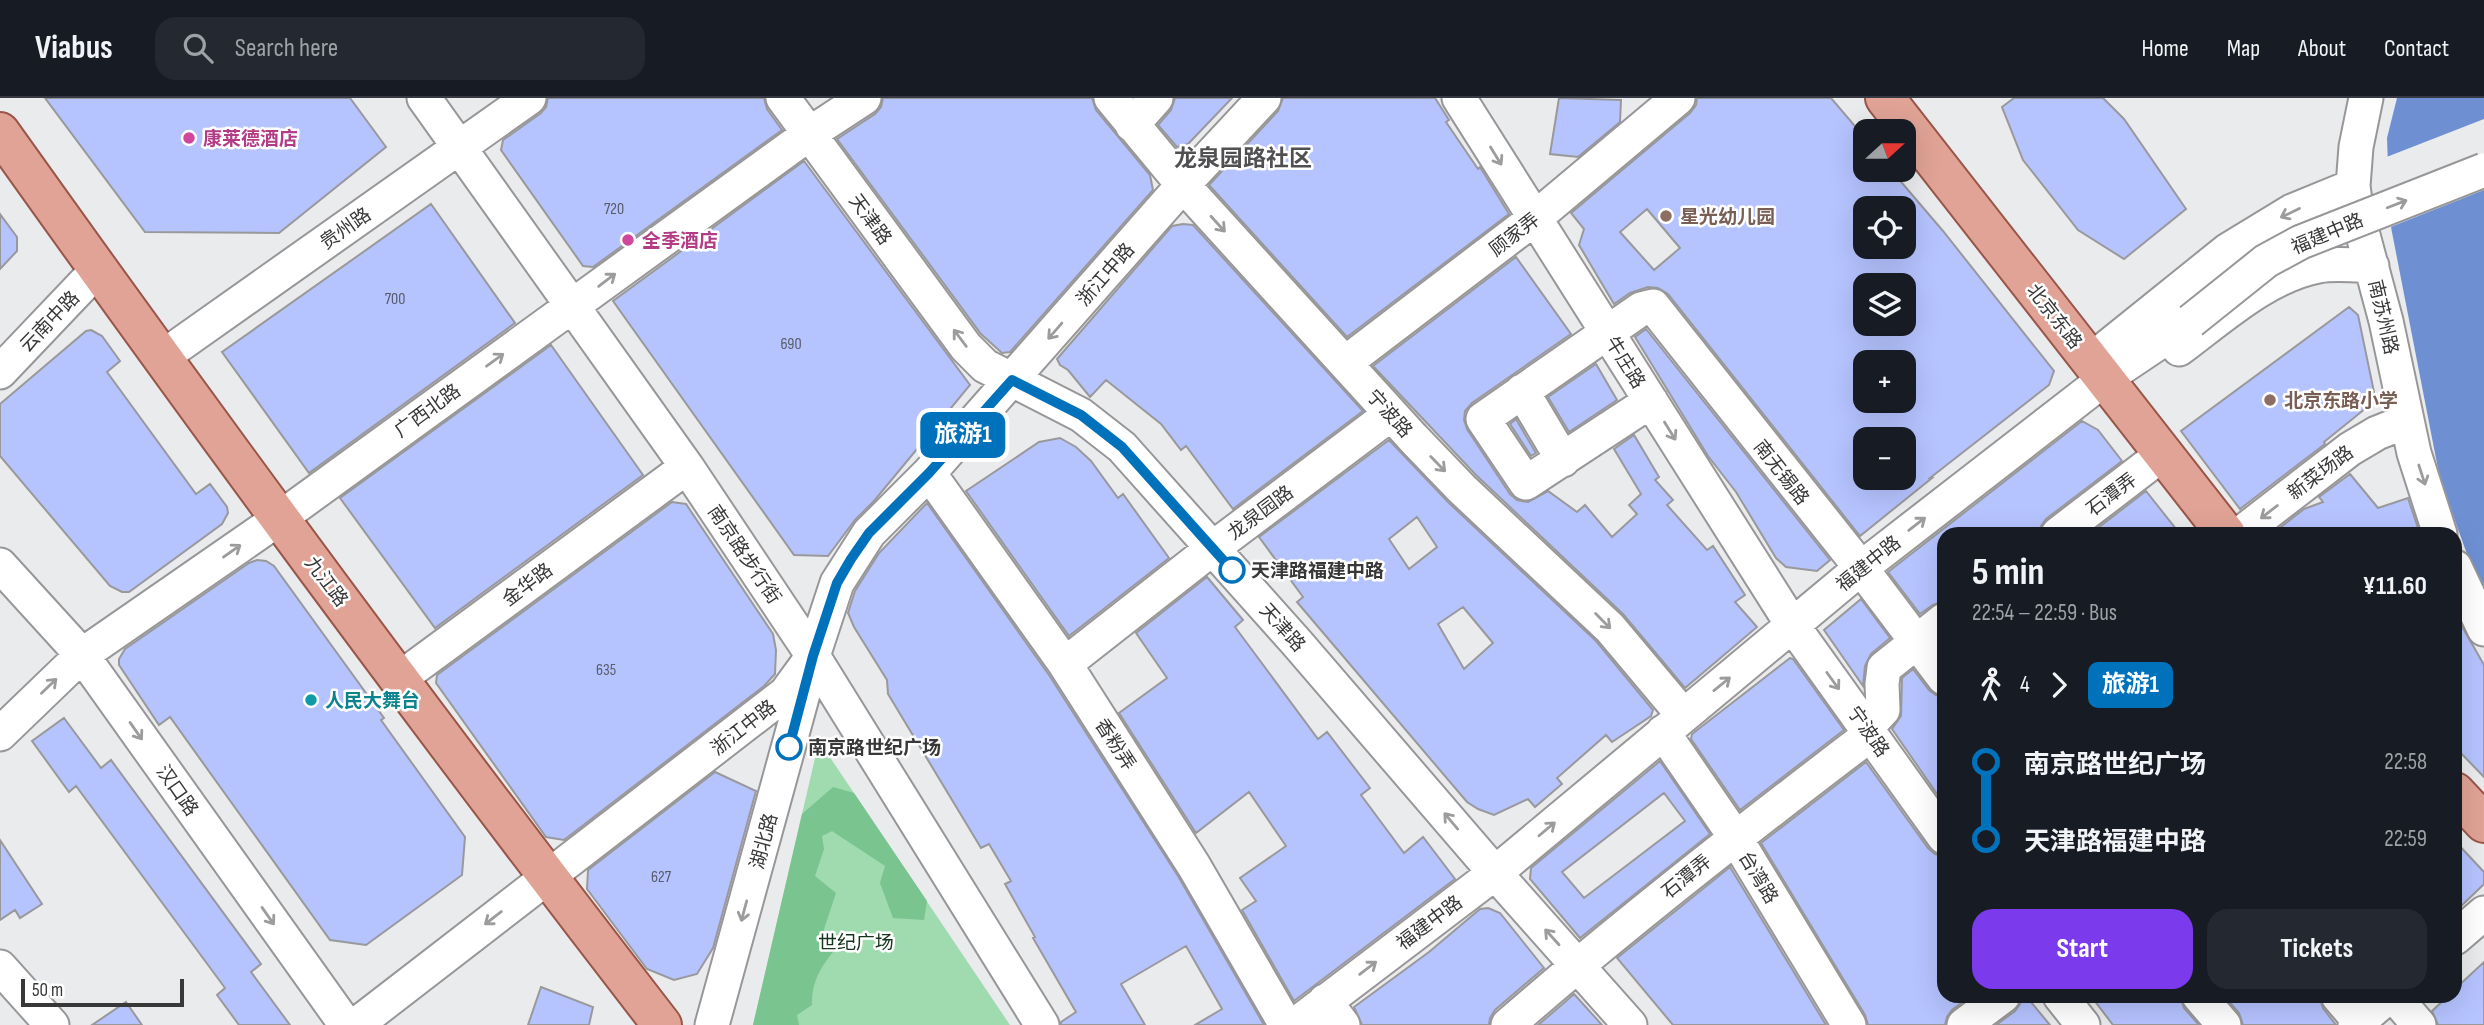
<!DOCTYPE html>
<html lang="en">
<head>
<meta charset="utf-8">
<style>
  body { margin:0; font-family:"Sofia Sans Condensed","Noto Sans SC",sans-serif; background:#242831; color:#f1f3f6; height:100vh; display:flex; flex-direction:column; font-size:26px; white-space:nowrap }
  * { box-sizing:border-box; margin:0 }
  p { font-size:23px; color:#9ea1a6 }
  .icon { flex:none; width:38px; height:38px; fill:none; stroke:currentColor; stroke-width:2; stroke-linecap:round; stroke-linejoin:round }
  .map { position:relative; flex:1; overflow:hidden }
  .panel { position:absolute; left:1937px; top:429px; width:525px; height:476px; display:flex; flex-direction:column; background:#171b24; border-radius:21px; box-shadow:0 7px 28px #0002 }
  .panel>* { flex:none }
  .badge { padding:0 14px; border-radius:10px; font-size:24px; line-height:46px }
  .needle { width:46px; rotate:69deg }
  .fabs { position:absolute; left:1853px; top:21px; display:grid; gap:14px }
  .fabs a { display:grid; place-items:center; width:63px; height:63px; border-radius:14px; background:#171b24; box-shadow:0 7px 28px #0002; font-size:35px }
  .scale { position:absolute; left:21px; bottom:18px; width:163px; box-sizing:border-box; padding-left:7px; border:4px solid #383839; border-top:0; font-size:19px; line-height:24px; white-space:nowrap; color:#383839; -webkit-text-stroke:5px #fff; paint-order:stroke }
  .map>.badge { position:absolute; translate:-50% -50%; box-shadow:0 0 0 4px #fff }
  .legs { display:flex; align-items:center; gap:10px; height:77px; padding:0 35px; font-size:23px }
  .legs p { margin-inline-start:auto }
  .summary { display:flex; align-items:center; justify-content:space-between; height:119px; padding:0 35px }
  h1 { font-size:38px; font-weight:700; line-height:52px }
  .cta { display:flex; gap:14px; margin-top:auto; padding:14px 35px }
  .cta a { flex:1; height:80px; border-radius:21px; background:#7c3aed; color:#fff; font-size:28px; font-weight:700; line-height:80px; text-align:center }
  .cta a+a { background:#242831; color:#f1f3f6 }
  ul { padding:0 35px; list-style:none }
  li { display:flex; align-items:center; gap:24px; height:77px; font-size:26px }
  li i { display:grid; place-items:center; width:10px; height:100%; margin:0 9px; background:currentColor }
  li i::after { content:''; width:18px; height:18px; margin:-9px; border:5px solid; border-radius:50%; background:#171b24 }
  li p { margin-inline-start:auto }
  li:first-child i { background:linear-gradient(#0000 50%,currentColor 0) }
  li:last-child i { background:linear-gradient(currentColor 50%,#0000 0) }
  header { display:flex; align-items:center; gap:42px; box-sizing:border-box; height:98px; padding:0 35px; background:#171b24; border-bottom:2px solid #363941 }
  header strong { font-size:33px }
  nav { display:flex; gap:38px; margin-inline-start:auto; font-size:24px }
  .search { width:490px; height:63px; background:#242831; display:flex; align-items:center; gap:18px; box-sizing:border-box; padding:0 24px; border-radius:21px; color:#9ea1a6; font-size:26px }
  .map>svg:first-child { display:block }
  .green { fill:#a0daaf }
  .forest { fill:#79c48f }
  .water { fill:#6e90d3 }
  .pier { fill:#eaebed }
  .building { fill:#b5c3ff; stroke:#99999b; stroke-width:2; fill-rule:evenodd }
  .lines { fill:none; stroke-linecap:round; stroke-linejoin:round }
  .minor-casing { stroke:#979799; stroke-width:37 }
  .major-casing { stroke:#985548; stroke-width:42 }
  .minor { stroke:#fff; stroke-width:33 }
  .major { stroke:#e0a396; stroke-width:38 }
  .minor-bridge-casing { stroke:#979799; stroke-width:37; stroke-linecap:butt }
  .minor-bridge { stroke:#fff; stroke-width:33 }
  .oneway { stroke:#9c9c9c }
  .line-1-casing { stroke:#fff; stroke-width:16 }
  .line-1 { stroke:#0072bc; stroke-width:10 }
  .hotel-dot { fill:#d1479c; stroke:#fff; stroke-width:2.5 }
  .education-dot { fill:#8d6e63; stroke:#fff; stroke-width:2.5 }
  .stop-1-dot { fill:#fff; stroke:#0072bc; stroke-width:3.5 }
  .culture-dot { fill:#0f9aa8; stroke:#fff; stroke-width:2.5 }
  .labels { text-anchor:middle; stroke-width:5; stroke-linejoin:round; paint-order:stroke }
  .number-label { font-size:16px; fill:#575b6a }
  .hotel-label { font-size:19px; font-weight:bold; fill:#b23c85; stroke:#fff; text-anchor:start }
  .education-label { font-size:19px; font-weight:bold; fill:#785e54; stroke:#fff; text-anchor:start }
  .street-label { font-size:19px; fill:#383839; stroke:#fff }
  .stop-label { font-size:19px; font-weight:bold; fill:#383839; stroke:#fff; text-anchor:start }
  .culture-label { font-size:19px; font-weight:bold; fill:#0d838f; stroke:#fff; text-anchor:start }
  .park-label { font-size:19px; fill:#14341e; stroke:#fff }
  .quarter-label { font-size:23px; font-weight:bold; fill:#505052; stroke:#fff }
</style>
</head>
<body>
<header>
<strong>Viabus</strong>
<div class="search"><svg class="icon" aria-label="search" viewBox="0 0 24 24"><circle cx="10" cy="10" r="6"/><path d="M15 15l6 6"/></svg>Search here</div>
<nav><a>Home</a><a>Map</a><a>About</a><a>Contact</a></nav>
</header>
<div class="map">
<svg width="2484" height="927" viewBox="0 0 2484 927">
  <rect width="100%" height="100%" fill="#eaebed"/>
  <path class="green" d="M 819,643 L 1010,927 L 753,927 Z"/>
  <path class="forest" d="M 833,689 L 854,695 L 927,803 L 924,822 L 893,820 L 880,785 L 885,768 L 832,733 L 822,738 L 824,751 L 815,778 L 836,795 L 821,840 L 833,854 C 820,870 811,886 812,907 L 797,917 L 799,927 L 753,927 L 802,716 Z"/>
  <path class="water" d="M 2397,0 L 2484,0 L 2484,494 L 2472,470 L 2440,381 L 2390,124 L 2387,40 Z"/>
  <path class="pier" d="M 2484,21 L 2484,92 L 2388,130 L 2384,60 Z"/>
  <path class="building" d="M 45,0 L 350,0 L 386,49 L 279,135 L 145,134 Z
    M 548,0 L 764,0 L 767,11 L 782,32 L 593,169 L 583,168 L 501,52 L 503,42 L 541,15 L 546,9 Z
    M 883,0 L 1092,0 L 1096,12 L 1150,77 L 1153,92 L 1010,254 L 1002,255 L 981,236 L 837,41 L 875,16 L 881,9 Z
    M 1175,0 L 1232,0 L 1188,46 L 1177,49 L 1158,27 L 1171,12 Z
    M 1283,0 L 1435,0 L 1449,22 L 1446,24 L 1478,71 L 1480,69 L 1509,116 L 1347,239 L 1209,87 L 1278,13 Z
    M 1559,0 L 1621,2 L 1620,24 L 1578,59 L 1550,56 Z
    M 1697,0 L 1831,0 L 1866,41 L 1866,72 L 1891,72 L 1943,133 L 2054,273 L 2049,287 L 1930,380 L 1932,380 L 1860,438 L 1668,196 L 1658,190 L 1648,189 L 1630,195 L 1614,206 L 1579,147 L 1584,131 L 1571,115 L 1690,15 L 1696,7 ZM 1866,110 L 1904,110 L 1904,149 L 1866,149 ZM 1647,111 L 1680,150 L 1654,172 L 1620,134 ZM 1866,187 L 1904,187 L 1904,226 L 1866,226 ZM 1866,264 L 1904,264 L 1904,303 L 1866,303 ZM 1866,341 L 1904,341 L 1904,380 L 1866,380 Z
    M 2014,0 L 2103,0 L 2124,21 L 2186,111 L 2124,161 L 2078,132 L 2023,62 L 2002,9 Z
    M 804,63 L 970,287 L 874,403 L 855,422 L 828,458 L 794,457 L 613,203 Z
    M 431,106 L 515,225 L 309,375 L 222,254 Z
    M 0,116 L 17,139 L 17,153 L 0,171 Z
    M 1183,126 L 1193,127 L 1363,313 L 1233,411 L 1186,348 L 1181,352 L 1161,326 L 1106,282 L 1090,299 L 1068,272 L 1060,267 L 1057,261 L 1172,128 Z
    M 1516,159 L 1571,236 L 1472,305 L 1465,313 L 1464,322 L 1467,331 L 1510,396 L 1517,402 L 1528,404 L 1548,393 L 1577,414 L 1585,407 L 1612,439 L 1637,416 L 1629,407 L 1641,396 L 1614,351 L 1634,337 L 1659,379 L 1655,382 L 1673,402 L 1667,407 L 1707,452 L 1713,448 L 1745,497 L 1735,504 L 1757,529 L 1685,590 L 1623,516 L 1476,377 L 1373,268 Z
    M 2349,209 L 2358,217 L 2374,294 L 2371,306 L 2324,344 L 2325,346 L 2240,411 L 2181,333 Z
    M 1646,231 L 1830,462 L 1817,473 L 1786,469 L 1776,460 L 1736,394 L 1708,358 L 1635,239 Z
    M 91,232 L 102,238 L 120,263 L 107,274 L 196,396 L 210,386 L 227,409 L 228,415 L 222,426 L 129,494 L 122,494 L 110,488 L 0,358 L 0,306 L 86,233 Z
    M 551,247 L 643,377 L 435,530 L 340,400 Z
    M 1596,266 L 1617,302 L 1569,334 L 1548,299 Z
    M 1516,321 L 1536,355 L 1531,358 L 1510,326 Z
    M 2082,323 L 2098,332 L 2122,363 L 2046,421 L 2041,428 L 2039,436 L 1944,436 L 1944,503 L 1933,507 L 1920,516 L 1888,474 Z
    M 1060,340 L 1076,349 L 1091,363 L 1118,400 L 1123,396 L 1169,460 L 1069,538 L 966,393 L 1039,344 Z
    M 1389,342 L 1449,405 L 1596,543 L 1653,612 L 1651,618 L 1612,644 L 1606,637 L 1557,680 L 1562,686 L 1535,709 L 1528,701 L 1494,717 L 1478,711 L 1467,704 L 1297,504 L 1303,499 L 1259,439 ZM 1417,419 L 1437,449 L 1409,471 L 1389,441 ZM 1463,509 L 1493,545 L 1464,571 L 1438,526 Z
    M 2350,376 L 2378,410 L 2408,400 L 2420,436 L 2272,436 L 2304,411 L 2323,404 L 2319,399 Z
    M 2146,393 L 2180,436 L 2090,436 Z
    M 672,404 L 686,406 L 773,536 L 776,552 L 775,576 L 764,588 L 564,742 L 546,739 L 436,585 L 437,577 Z
    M 927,405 L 1049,577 L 1178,778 L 1264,927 L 1195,927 L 1222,911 L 1186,848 L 1121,886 L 1145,927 L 1061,927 L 1061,924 L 1076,914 L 1033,840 L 1035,839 L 1005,786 L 1011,783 L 989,746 L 981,750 L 888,596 L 887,582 L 854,529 L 848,515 L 855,493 L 879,455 Z
    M 257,462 L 266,463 L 274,468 L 384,620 L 381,622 L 465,739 L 462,777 L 366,847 L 330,842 L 170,619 L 159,627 L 119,567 L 119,561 L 125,551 L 249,465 Z
    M 1207,479 L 1243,522 L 1235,529 L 1318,641 L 1327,634 L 1370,690 L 1361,697 L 1404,755 L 1423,739 L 1455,781 L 1294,903 L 1242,812 L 1256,803 L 1240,780 L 1286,748 L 1249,694 L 1196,735 L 1119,615 L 1167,580 L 1136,535 Z
    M 1861,501 L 1890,540 L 1871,556 L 1865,568 L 1863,588 L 1824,532 Z
    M 2455,516 L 2484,567 L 2484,679 L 2455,649 Z
    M 1790,560 L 1793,561 L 1844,632 L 1740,712 L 1691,641 L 1692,636 Z
    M 1913,571 L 1929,592 L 1936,597 L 1944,599 L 1944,706 L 1892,631 L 1901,618 L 1902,580 Z
    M 64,620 L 101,670 L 111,662 L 261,866 L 251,874 L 290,927 L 239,927 L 217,897 L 225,890 L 76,688 L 69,694 L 32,643 Z
    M 1660,663 L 1710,736 L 1580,840 L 1530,781 L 1531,770 ZM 1664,695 L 1685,723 L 1584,800 L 1562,774 Z
    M 1866,664 L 1928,750 L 1935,756 L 1944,758 L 1944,898 L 1971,898 L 1952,912 L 1947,919 L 1945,927 L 1868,927 L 1865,917 L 1761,745 Z
    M 715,674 L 756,693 L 713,850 L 697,876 L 674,882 L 647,871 L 587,791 L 588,772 Z
    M 0,742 L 42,806 L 20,820 L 15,812 L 0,822 Z
    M 2455,743 L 2484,774 L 2484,786 L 2455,814 Z
    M 1730,769 L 1826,927 L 1673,927 L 1617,860 Z
    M 1488,810 L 1500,815 L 1544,870 L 1495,912 L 1490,920 L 1489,927 L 1362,927 L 1354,909 L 1429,854 L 1480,811 Z
    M 2484,864 L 2484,927 L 2438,927 L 2432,913 L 2448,898 L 2455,898 L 2455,891 Z
    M 541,889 L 593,909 L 589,927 L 528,927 Z
    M 1574,896 L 1602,927 L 1538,927 L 1565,904 Z
    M 2022,898 L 2026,898 L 2050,927 L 1996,927 L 2015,913 L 2020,906 Z
    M 2091,898 L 2180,898 L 2184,910 L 2199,927 L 2113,927 Z
    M 2224,898 L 2319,898 L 2323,910 L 2336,927 L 2243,927 L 2239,915 Z
    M 126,904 L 142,927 L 92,927 Z"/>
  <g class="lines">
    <g class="minor-casing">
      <path id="minor" d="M 424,0 L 687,369 L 813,558 L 1042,927
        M 783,0 L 966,249 L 985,268 L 1081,317 L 1122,349 L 1297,545 L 1495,775 L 1630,927
        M 1111,0 L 1183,87 L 1413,340 L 1462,391 L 1610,530 L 1683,617
        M 1459,0 L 1793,528 L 1944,739
        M 2366,0 L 2356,49 L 2353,88 L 2356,111 L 2386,223 L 2414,355 L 2440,436
        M 1132,27 L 1156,0
        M 2179,251 C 2221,220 2266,178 2318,168 C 2335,165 2354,167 2372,168
        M 161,260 L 529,0
        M 2090,263 L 2228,152 L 2292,113 L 2353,88
        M 1345,265 L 1535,120 L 1678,0
        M 0,274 L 98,171
        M 1522,293 L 1563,362
        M 1651,303 L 1526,385 L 1483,321 L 1641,211 L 1653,208 L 1861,470 L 1944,580
        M 929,375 L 1065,566 L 1194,768 L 1286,927
        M 2058,436 L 2164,355
        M 2240,436 L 2350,351 L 2377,335 L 2407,323
        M 0,467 L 82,557 L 346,927
        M 2455,469 L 2484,531
        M 1065,566 L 1213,450 L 1391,316
        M 399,581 L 687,369
        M 1866,630 L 1883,612 L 1882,586 L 1884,570 L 1944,522
        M 1663,634 L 1735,739 L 1849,927
        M 0,636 L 82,557 L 280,420 L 809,36 L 864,0
        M 2455,840 L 2484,815
        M 0,869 L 52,927
        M 2060,898 L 2083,927
        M 2199,898 L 2224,927
        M 2338,898 L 2360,924
        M 2394,898 L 2419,927
        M 1325,903 L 1343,927
        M 356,927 L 786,595 L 813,558 L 837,485 L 869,435 L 929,375 L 1183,87 L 1264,0
        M 712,927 L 809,574
        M 1295,927 L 1495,775 L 1861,470 L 2106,280 L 2191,223
        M 1508,927 C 1625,825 1747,730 1871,636
        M 1964,927 L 2003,898
        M 2355,927 L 2389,898"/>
    </g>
    <g class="major-casing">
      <path id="major" d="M 1885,0 L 2226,436
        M 0,34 C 215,336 435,634 662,927
        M 2455,694 L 2484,725"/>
    </g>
    <use href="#minor" class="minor"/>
    <use href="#major" class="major"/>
    <g class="minor-bridge-casing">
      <path id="minor-bridge" d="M 2191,223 L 2266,163 L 2301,144 L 2484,72"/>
    </g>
    <use href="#minor-bridge" class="minor-bridge"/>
  </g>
  <defs><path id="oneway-shaft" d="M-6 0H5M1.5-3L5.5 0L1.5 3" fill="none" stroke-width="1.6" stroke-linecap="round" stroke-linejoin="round" transform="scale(1.75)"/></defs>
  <g class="oneway">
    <use href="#oneway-shaft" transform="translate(1496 58) rotate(58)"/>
    <use href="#oneway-shaft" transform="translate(2397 106) rotate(-21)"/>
    <use href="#oneway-shaft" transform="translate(2290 115) rotate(154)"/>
    <use href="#oneway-shaft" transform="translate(1218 126) rotate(48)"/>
    <use href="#oneway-shaft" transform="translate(607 182) rotate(-37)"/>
    <use href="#oneway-shaft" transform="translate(1055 233) rotate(131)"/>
    <use href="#oneway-shaft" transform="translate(960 240) rotate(-127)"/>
    <use href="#oneway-shaft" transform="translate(495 262) rotate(-36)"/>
    <use href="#oneway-shaft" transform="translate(1670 333) rotate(58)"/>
    <use href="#oneway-shaft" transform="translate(1438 366) rotate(46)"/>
    <use href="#oneway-shaft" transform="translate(2422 377) rotate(72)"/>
    <use href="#oneway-shaft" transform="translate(2269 414) rotate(142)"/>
    <use href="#oneway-shaft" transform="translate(1917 426) rotate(-38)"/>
    <use href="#oneway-shaft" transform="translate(232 453) rotate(-35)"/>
    <use href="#oneway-shaft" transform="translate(1603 523) rotate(45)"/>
    <use href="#oneway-shaft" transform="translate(1833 583) rotate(54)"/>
    <use href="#oneway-shaft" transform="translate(1722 586) rotate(-39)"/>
    <use href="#oneway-shaft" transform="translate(49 588) rotate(-44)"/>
    <use href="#oneway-shaft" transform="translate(136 633) rotate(55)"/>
    <use href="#oneway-shaft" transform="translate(1451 723) rotate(-130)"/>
    <use href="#oneway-shaft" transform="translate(1547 731) rotate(-40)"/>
    <use href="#oneway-shaft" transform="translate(744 813) rotate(105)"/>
    <use href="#oneway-shaft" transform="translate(268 818) rotate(55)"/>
    <use href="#oneway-shaft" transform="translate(493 820) rotate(142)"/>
    <use href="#oneway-shaft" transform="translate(1552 839) rotate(-132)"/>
    <use href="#oneway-shaft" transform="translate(1368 870) rotate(-37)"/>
  </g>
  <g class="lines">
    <g class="line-1-casing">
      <path id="line-1" d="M 789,649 L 813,558 L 837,485 L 851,461 L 869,435 L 929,375 L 1012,282 L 1081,317 L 1122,349 L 1232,472"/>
    </g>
    <use href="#line-1" class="line-1"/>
  </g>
  <g class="hotel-dot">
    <circle cx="189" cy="40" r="7"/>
    <circle cx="628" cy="142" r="7"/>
  </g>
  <g class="education-dot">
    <circle cx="1666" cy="118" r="7"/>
    <circle cx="2270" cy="302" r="7"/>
  </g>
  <g class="stop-1-dot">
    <circle cx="1232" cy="472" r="12"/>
    <circle cx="789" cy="649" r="12"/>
  </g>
  <circle class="culture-dot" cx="311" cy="602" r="7"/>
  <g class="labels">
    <g class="number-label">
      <text x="614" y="116">720</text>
      <text x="395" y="206">700</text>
      <text x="791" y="251">690</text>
      <text x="606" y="577">635</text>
      <text x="661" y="784">627</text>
    </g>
    <g class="hotel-label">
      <text x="203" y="47">康莱德酒店</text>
      <text x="642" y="149">全季酒店</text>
    </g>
    <g class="education-label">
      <text x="1680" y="125">星光幼儿园</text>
      <text x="2284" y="309">北京东路小学</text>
    </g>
    <g class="street-label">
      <text transform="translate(871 121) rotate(54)" y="7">天津路</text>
      <text transform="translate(345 130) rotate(-35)" y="7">贵州路</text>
      <text transform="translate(2327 135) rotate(-23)" y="7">福建中路</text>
      <text transform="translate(1514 136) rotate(-38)" y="7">顾家弄</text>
      <text transform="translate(1105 176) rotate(-49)" y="7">浙江中路</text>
      <text transform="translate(2055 218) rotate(52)" y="7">北京东路</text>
      <text transform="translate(2384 219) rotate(77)" y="7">南苏州路</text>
      <text transform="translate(49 223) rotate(-46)" y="7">云南中路</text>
      <text transform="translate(1626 264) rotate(58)" y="7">牛庄路</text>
      <text transform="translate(427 312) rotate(-36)" y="7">广西北路</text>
      <text transform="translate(1390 315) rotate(48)" y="7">宁波路</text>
      <text transform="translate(1782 374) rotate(52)" y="7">南无锡路</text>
      <text transform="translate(2320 374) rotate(-37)" y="7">新菜场路</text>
      <text transform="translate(2111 396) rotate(-37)" y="7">石潭弄</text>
      <text transform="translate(1260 414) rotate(-37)" y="7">龙泉园路</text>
      <text transform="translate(745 456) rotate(56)" y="7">南京路步行街</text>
      <text transform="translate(1868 465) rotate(-39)" y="7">福建中路</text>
      <text transform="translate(327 483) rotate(53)" y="7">九江路</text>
      <text transform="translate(527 486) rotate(-37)" y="7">金华路</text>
      <text transform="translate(1283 529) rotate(48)" y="7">天津路</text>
      <text transform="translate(743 629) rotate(-38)" y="7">浙江中路</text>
      <text transform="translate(1869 633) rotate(55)" y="7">宁波路</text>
      <text transform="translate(1116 646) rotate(57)" y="7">香粉弄</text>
      <text transform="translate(178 692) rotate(55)" y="7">汉口路</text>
      <text transform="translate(763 743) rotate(-75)" y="7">湖北路</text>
      <text transform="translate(1686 778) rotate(-39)" y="7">石潭弄</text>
      <text transform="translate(1759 779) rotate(59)" y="7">台湾路</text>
      <text transform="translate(1429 824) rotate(-37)" y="7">福建中路</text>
    </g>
    <g class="stop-label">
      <text x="1251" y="479">天津路福建中路</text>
      <text x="808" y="656">南京路世纪广场</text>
    </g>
    <g class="culture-label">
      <text x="325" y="609">人民大舞台</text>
    </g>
    <g class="park-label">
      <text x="856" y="851">世纪广场</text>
    </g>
    <g class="quarter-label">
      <text x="1243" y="68">龙泉园路社区</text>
    </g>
  </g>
</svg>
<div class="fabs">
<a><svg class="needle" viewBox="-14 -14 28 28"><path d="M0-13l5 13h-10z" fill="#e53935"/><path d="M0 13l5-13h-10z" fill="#9ea1a6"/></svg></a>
<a><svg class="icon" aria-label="locate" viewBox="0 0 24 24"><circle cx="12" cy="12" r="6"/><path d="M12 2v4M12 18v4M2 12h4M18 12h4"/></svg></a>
<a><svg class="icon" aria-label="layers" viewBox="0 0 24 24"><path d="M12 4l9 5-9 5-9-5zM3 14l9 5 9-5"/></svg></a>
<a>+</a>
<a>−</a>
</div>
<div class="scale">50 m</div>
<b class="badge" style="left:963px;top:337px;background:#0072bc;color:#fff">旅游1</b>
<section class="panel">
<div class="summary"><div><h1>5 min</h1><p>22:54 – 22:59 · Bus</p></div><b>¥11.60</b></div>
<div class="legs"><svg class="icon" aria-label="walk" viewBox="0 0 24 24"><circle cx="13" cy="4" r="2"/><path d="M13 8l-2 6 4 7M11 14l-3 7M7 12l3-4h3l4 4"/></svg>4<svg class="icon" aria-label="forward" viewBox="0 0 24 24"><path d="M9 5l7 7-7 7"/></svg><b class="badge" style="background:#0072bc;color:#fff">旅游1</b></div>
<ul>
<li><i style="color:#0072bc"></i><b>南京路世纪广场</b><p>22:58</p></li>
<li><i style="color:#0072bc"></i><b>天津路福建中路</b><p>22:59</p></li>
</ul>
<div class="cta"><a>Start</a><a>Tickets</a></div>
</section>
</div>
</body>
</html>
